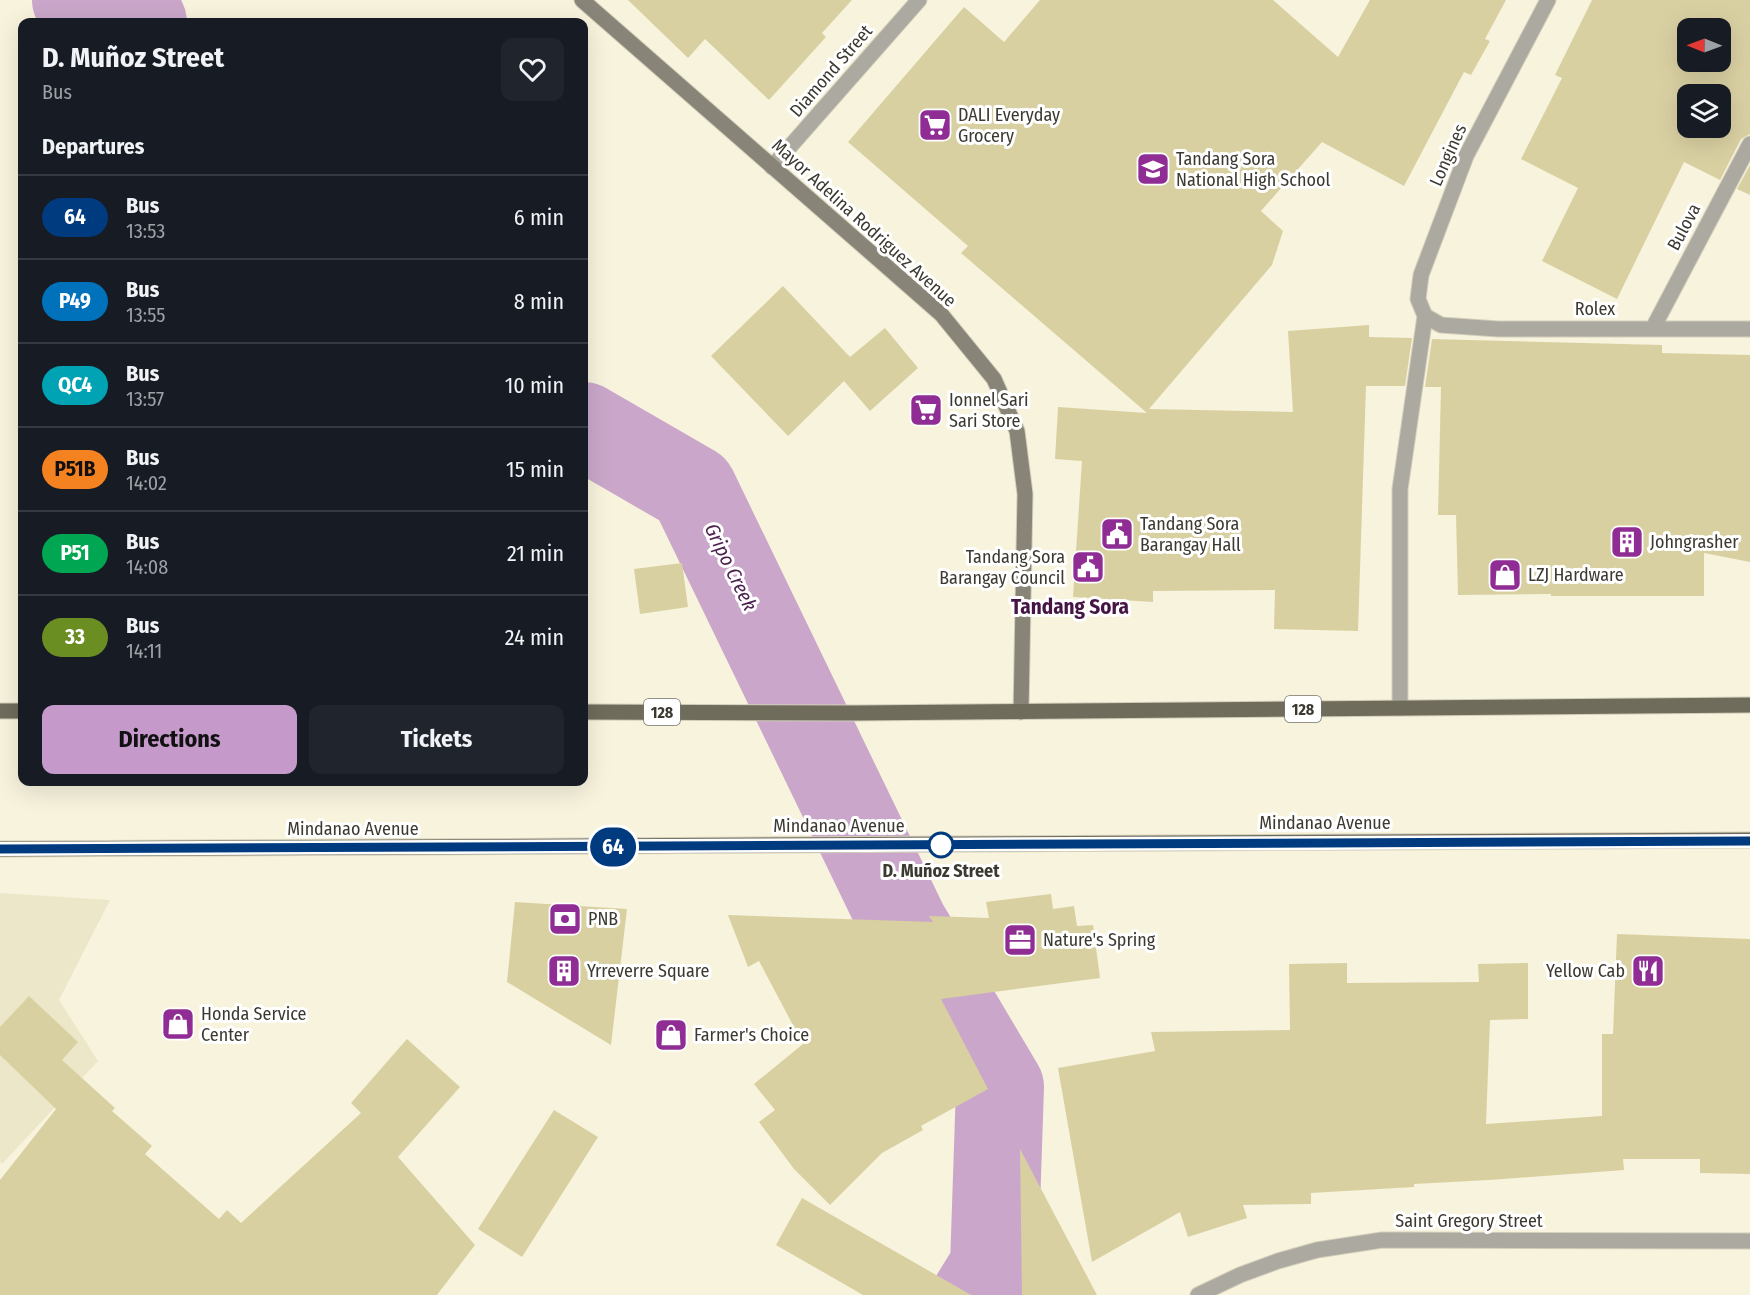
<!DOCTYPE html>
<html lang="en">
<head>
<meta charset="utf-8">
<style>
  body { margin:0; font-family:"Fira Sans Condensed",sans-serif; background:#20242c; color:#f1f3f6; height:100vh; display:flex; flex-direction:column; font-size:22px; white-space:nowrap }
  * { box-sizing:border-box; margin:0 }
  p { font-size:20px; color:#9ea1a6 }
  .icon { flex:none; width:33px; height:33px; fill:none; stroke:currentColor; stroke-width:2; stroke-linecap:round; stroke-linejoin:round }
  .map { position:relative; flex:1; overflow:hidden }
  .sheet { position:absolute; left:18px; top:18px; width:570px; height:768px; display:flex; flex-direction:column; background:#171b24; border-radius:12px; box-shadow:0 6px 24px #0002 }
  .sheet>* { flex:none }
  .badge { padding:0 12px; border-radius:20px; font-size:21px; line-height:39px }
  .needle { width:39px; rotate:271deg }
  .tools { position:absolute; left:1677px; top:18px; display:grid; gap:12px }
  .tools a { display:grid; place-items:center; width:54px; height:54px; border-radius:12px; background:#171b24; box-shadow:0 6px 24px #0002; font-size:30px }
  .map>.badge { position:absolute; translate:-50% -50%; box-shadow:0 0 0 3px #fff }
  h2 { padding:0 24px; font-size:22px; line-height:54px }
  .round { display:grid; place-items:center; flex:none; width:63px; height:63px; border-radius:12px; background:#20242c }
  .headline { display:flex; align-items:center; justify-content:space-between; height:102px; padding:0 24px }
  h1 { font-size:28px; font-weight:700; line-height:45px }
  .primary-button { display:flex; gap:12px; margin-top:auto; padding:12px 24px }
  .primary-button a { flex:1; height:69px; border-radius:12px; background:#c59aca; color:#111; font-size:24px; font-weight:700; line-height:69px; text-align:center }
  .primary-button a+a { background:#20242c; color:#f1f3f6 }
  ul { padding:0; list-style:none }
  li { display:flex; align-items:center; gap:18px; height:84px; padding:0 24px; border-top:2px solid #363941 }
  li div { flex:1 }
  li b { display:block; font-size:22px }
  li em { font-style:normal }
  li .badge { min-width:66px; font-weight:700; text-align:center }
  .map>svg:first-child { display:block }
  .built { fill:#ede7c9 }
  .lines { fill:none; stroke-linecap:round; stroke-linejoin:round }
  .river { stroke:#caa7ca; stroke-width:88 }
  .building { fill:#d9d0a2; fill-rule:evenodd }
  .street-casing { stroke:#d2ceba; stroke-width:17 }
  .secondary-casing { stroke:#d2ceba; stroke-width:17 }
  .primary-casing { stroke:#d2ceba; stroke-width:17 }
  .street { stroke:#aba9a0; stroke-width:15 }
  .secondary { stroke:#888578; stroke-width:15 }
  .primary { stroke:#6f6c5c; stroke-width:15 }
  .line-casing { stroke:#fff; stroke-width:14 }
  .line { stroke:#003b80; stroke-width:9 }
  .stop-dot { fill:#fff; stroke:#003b80; stroke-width:3 }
  .labels { text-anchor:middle; stroke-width:6; stroke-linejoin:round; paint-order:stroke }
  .shield { fill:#fff; stroke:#76746e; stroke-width:1.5 }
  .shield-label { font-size:16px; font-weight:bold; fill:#3b3930 }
  .street-label { font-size:18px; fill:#3b3930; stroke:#fff }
  .poi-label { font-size:18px; fill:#3b3930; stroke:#fff; text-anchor:start }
  .stop-label { font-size:18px; font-weight:bold; fill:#3b3930; stroke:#fff }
  .water-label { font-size:20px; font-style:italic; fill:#4d224f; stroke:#fff }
  .quarter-label { font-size:21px; font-weight:bold; fill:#451546; stroke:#fff }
</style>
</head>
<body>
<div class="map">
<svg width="1750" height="1295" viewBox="0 0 1750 1295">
  <rect width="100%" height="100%" fill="#f8f3dd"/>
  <path class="built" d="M 0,893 L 110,900 L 59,1000 L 98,1061 L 2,1164 L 0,1161 Z"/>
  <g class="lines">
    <path class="river" d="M 76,0 L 143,22
      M 584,426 L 693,489 L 904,925 L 1000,1087 L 994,1266 L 976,1295"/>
  </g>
  <path class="building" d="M 628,0 L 852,0 L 822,33 L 826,37 L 769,100 L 705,39 L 688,58 Z
    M 1040,0 L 1273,0 L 1338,57 L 1370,0 L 1506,0 L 1485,39 L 1490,41 L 1471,75 L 1464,72 L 1404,186 L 1322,142 L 1261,211 L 1283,231 L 1272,265 L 1149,409 L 1293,412 L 1288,331 L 1369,325 L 1369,337 L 1412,338 L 1405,386 L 1366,386 L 1358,631 L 1274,629 L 1275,590 L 1153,591 L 1153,602 L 1073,597 L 1082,461 L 1055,459 L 1058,407 L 1147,413 L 961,253 L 968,246 L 848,142 L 964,7 L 1004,42 Z
    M 1592,0 L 1750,0 L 1750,134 L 1741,139 L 1720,180 L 1684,162 L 1617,299 L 1542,261 L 1578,188 L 1521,159 L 1562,78 L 1555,75 ZM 1688,28 L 1720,28 L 1720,62 L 1688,62 ZM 1688,94 L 1720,94 L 1720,128 L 1688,128 Z
    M 1750,165 L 1750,195 L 1737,189 Z
    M 783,286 L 850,357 L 885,328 L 918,368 L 870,411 L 844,381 L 788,436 L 711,356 Z
    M 1432,339 L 1662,345 L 1662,353 L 1750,355 L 1750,562 L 1704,553 L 1704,596 L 1551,596 L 1551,594 L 1458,595 L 1456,515 L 1438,515 L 1441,387 L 1425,387 Z
    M 682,563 L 688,607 L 640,614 L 634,569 Z
    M 1051,894 L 1053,909 L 1074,906 L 1077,926 L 1093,925 L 1100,978 L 941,999 L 988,1089 L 921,1126 L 923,1130 L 882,1153 L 830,1205 L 794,1169 L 759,1122 L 775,1110 L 754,1084 L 803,1044 L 759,961 L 748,967 L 728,915 L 933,922 L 929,916 L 989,918 L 986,902 Z
    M 515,902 L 627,909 L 611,1045 L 507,982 Z
    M 1617,934 L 1750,939 L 1750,1174 L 1700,1173 L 1700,1159 L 1623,1159 L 1624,1170 L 1489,1180 L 1414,1184 L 1414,1187 L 1311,1193 L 1311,1204 L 1243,1205 L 1247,1218 L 1188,1237 L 1180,1212 L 1092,1262 L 1058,1068 L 1155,1051 L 1151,1032 L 1290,1030 L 1289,964 L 1347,963 L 1347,983 L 1479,982 L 1478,964 L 1528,963 L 1528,1019 L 1490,1020 L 1486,1124 L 1602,1116 L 1602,1034 L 1613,1034 Z
    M 29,996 L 78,1042 L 62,1060 L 115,1108 L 112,1111 L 152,1146 L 145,1154 L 219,1219 L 227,1210 L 241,1223 L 361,1113 L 351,1103 L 407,1039 L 460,1087 L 398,1157 L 475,1245 L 437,1295 L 0,1295 L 0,1180 L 56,1109 L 0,1055 L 0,1027 Z
    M 554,1110 L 598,1137 L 522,1257 L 478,1229 Z
    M 1020,1149 L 1097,1295 L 1022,1295 Z
    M 802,1198 L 971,1295 L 863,1295 L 776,1245 Z"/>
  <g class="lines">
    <g class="street-casing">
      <path id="street" d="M 1548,0 L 1466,156 L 1421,275 L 1418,299 L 1425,316 L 1441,325 L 1498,329 L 1750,329
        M 772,167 L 919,0
        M 1653,328 L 1750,144
        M 1400,708 L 1400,489 L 1425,316
        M 1198,1295 L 1240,1275 L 1278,1261 L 1317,1250 L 1382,1240 L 1750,1241"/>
    </g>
    <g class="secondary-casing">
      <path id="secondary" d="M 582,0 L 941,314 L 994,379 L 1017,431 L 1025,494 L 1021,712"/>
    </g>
    <g class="primary-casing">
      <path id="primary" d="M 0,711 L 22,711
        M 584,712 L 856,713 L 1750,705
        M 0,849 L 1750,840"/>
    </g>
    <use href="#street" class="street"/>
    <use href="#secondary" class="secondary"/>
    <use href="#primary" class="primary"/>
  </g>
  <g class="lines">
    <g class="line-casing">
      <path id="line" d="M 0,849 L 1750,841"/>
    </g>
    <use href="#line" class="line"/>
  </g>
  <defs>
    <g id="supermarket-square" transform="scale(1.725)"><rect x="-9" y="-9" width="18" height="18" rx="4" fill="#902d94" stroke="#fff"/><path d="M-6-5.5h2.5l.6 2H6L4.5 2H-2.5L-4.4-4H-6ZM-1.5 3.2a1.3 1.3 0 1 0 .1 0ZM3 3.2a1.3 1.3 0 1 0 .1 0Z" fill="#fff"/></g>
    <g id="school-square" transform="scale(1.725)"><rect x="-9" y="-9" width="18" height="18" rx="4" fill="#902d94" stroke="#fff"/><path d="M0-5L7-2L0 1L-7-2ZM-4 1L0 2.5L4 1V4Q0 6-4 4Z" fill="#fff"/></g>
    <g id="civic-square" transform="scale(1.725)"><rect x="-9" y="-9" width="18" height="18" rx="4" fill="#902d94" stroke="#fff"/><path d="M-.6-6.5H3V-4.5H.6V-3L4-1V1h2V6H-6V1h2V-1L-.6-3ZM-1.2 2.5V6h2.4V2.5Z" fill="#fff"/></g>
    <g id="building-square" transform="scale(1.725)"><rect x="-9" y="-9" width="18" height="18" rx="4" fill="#902d94" stroke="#fff"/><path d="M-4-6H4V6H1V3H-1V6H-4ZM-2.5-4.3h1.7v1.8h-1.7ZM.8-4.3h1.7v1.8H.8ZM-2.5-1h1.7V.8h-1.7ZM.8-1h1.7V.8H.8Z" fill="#fff"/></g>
    <g id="shop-square" transform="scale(1.725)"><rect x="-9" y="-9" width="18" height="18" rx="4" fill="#902d94" stroke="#fff"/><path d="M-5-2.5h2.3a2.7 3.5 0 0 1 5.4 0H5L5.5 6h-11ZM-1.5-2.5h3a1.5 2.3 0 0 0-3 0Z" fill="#fff"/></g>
    <g id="bank-square" transform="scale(1.725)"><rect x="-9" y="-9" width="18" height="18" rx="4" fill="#902d94" stroke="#fff"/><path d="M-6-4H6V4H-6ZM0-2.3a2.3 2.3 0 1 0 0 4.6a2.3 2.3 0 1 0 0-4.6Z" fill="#fff"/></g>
    <g id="office-square" transform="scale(1.725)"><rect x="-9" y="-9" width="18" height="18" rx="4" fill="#902d94" stroke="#fff"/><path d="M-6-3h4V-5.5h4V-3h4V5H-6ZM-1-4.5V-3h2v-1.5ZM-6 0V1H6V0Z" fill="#fff"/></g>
    <g id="restaurant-square" transform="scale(1.725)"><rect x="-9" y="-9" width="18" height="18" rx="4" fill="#902d94" stroke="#fff"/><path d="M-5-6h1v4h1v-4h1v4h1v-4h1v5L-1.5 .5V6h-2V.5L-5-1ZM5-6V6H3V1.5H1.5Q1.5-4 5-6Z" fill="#fff"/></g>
  </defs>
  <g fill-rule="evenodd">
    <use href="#supermarket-square" x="935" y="125"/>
    <use href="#school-square" x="1153" y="169"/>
    <use href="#supermarket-square" x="926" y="410"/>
    <use href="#civic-square" x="1117" y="534"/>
    <use href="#building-square" x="1627" y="542"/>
    <use href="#civic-square" x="1088" y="567"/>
    <use href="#shop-square" x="1505" y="575"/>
    <use href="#bank-square" x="565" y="919"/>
    <use href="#office-square" x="1020" y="940"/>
    <use href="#building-square" x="564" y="971"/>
    <use href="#restaurant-square" x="1648" y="971"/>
    <use href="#shop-square" x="178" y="1024"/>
    <use href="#shop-square" x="671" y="1035"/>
  </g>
  <circle class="stop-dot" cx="941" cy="845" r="12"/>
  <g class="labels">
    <g class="shield">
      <rect x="1285" y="696" width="36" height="26" rx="4.5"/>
      <rect x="644" y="699" width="36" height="26" rx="4.5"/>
    </g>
    <g class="shield-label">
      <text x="1303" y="715">128</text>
      <text x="662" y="718">128</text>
    </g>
    <g class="street-label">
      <text transform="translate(831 71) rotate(-49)" y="6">Diamond Street</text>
      <text transform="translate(1448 155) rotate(-66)" y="6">Longines</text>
      <text transform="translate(864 223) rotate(42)" y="6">Mayor Adelina Rodriguez Avenue</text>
      <text transform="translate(1684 227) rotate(-62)" y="6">Bulova</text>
      <text x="1595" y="315">Rolex</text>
      <text x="1325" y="829">Mindanao Avenue</text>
      <text x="839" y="832">Mindanao Avenue</text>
      <text x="353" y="835">Mindanao Avenue</text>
      <text x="1469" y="1227">Saint Gregory Street</text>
    </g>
    <g class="poi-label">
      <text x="958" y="121">DALI Everyday<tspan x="958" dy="21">Grocery</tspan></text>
      <text x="1176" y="165">Tandang Sora<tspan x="1176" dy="21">National High School</tspan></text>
      <text x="949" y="406">Ionnel Sari<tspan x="949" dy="21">Sari Store</tspan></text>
      <text x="1140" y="530">Tandang Sora<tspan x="1140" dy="21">Barangay Hall</tspan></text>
      <text x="1650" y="548">Johngrasher</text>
      <text x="1065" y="563" text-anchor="end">Tandang Sora<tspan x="1065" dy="21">Barangay Council</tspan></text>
      <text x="1528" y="581">LZJ Hardware</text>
      <text x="588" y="925">PNB</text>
      <text x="1043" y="946">Nature's Spring</text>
      <text x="587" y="977">Yrreverre Square</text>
      <text x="1625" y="977" text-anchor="end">Yellow Cab</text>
      <text x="201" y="1020">Honda Service<tspan x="201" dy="21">Center</tspan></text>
      <text x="694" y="1041">Farmer's Choice</text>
    </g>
    <g class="stop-label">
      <text x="941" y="877">D. Muñoz Street</text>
    </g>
    <g class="water-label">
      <text transform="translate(731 567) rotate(64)" y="7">Gripo Creek</text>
    </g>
    <g class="quarter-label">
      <text x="1070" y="614">Tandang Sora</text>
    </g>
  </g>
</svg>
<div class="tools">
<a><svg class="needle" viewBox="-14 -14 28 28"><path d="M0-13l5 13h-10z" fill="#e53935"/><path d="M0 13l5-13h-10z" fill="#9ea1a6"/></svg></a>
<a><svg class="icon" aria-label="layers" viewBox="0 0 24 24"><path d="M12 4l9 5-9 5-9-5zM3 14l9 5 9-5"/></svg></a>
</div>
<b class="badge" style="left:613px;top:847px;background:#003b80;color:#fff">64</b>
<section class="sheet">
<div class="headline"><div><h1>D. Muñoz Street</h1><p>Bus</p></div><a class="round"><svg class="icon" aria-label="heart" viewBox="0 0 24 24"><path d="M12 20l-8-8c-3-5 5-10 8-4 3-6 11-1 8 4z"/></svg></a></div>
<h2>Departures</h2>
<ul>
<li><span class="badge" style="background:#003b80;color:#fff">64</span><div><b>Bus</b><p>13:53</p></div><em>6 min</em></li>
<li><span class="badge" style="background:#0072bc;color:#fff">P49</span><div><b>Bus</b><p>13:55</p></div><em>8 min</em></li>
<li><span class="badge" style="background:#00a3b4;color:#fff">QC4</span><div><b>Bus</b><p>13:57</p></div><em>10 min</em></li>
<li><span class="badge" style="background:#f58220;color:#111">P51B</span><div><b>Bus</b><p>14:02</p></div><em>15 min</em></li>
<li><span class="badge" style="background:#00a651;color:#fff">P51</span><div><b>Bus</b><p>14:08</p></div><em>21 min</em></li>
<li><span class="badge" style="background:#6b8e23;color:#fff">33</span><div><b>Bus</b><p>14:11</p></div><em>24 min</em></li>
</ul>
<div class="primary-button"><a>Directions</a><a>Tickets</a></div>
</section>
</div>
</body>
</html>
